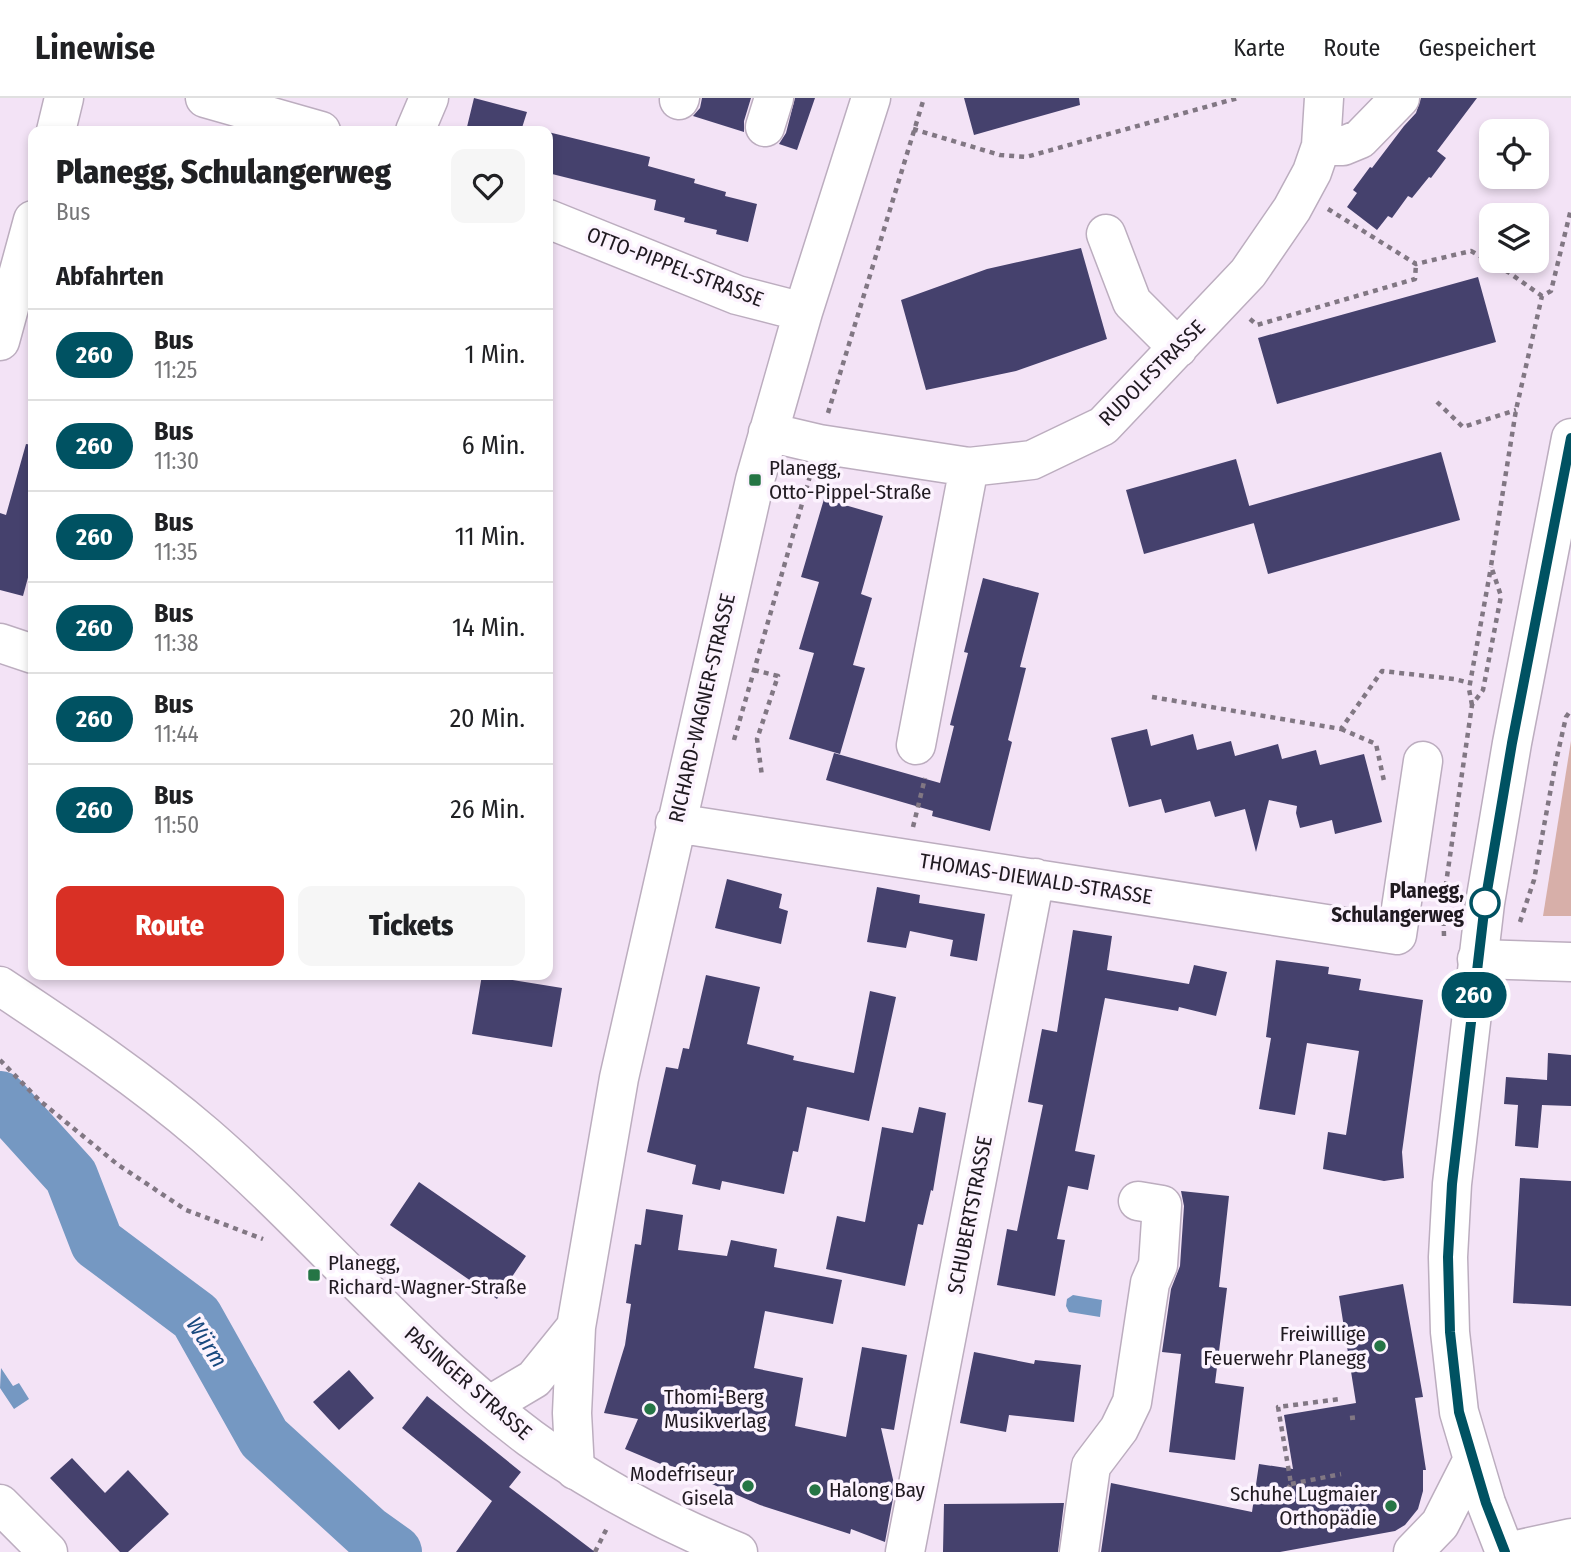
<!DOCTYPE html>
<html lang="de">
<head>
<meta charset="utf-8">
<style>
  body { margin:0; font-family:"Fira Sans Condensed",sans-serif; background:#f6f6f6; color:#202124; height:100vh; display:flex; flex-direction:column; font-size:26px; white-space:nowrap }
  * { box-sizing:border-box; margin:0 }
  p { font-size:23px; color:#757577 }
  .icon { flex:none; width:38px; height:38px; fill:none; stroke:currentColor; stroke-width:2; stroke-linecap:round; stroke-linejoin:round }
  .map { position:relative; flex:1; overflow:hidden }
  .panel { position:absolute; left:28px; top:28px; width:525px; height:854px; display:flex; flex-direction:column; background:#fff; border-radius:14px; box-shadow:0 4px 10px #0003 }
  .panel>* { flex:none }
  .badge { padding:0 14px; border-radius:23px; font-size:24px; line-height:46px }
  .fabs { position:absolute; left:1479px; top:21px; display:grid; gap:14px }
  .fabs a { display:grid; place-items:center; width:70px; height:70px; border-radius:14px; background:#fff; box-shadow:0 4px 10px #0003; font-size:35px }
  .map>.badge { position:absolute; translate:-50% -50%; box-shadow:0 0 0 4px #fff }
  h2 { padding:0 28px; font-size:26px; line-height:63px }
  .round { display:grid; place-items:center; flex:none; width:74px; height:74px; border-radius:14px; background:#f6f6f6 }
  .summary { display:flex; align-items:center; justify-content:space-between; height:119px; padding:0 28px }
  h1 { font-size:33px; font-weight:800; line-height:52px }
  .cta { display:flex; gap:14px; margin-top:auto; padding:14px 28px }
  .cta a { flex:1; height:80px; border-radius:14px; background:#d93025; color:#fff; font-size:28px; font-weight:800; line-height:80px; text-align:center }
  .cta a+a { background:#f6f6f6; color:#202124 }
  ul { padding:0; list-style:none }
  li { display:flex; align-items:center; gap:21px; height:91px; padding:0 28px; border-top:2px solid #e0e0e0 }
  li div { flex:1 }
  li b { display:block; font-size:26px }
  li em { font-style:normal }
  li .badge { min-width:77px; font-weight:700; text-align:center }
  header { display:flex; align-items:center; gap:42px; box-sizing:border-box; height:98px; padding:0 35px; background:#fff; border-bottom:2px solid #e0e0e0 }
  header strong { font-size:33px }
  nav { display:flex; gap:38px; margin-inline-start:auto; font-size:24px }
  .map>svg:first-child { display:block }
  .green { fill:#d7afa9 }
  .water { fill:#7598c2 }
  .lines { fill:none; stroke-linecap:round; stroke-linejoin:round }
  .river { stroke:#7598c2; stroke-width:54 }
  .building { fill:#45416d }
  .minor-casing { stroke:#bcadbf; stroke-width:41 }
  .major-casing { stroke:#bcadbf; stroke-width:41 }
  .path { stroke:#817783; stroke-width:4.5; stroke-dasharray:5 5; stroke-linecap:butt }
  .minor { stroke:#fff; stroke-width:38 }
  .major { stroke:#fff; stroke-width:38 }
  .line-casing { stroke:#fff; stroke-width:16 }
  .line { stroke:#005262; stroke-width:10 }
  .poi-dot { fill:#257545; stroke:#fcf3fe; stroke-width:2.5 }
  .stop-dot { fill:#fff; stroke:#005262; stroke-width:3.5 }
  .labels { text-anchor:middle; stroke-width:7; stroke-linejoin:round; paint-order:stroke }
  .street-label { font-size:21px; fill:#201a21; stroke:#fcf3fe }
  .poi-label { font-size:21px; fill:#201a21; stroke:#fcf3fe; text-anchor:start }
  .stop-label { font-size:21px; font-weight:bold; fill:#201a21; stroke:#fcf3fe; text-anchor:end }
  .water-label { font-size:23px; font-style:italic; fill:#18487e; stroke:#fcf3fe }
</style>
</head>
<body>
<header>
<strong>Linewise</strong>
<nav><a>Karte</a><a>Route</a><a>Gespeichert</a></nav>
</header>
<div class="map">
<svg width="1571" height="1454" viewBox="0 0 1571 1454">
  <rect width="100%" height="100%" fill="#f3e3f6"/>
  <path class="green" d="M 1571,643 L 1571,818 L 1543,818 Z"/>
  <path class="water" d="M 1073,1197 L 1102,1202 L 1100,1219 L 1069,1214 L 1066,1208 L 1067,1201 Z
    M 1,1270 L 13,1288 L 19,1285 L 29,1301 L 14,1311 L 0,1290 Z"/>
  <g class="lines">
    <path class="river" d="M 0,1000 L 71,1078 L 97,1145 L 196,1219 L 264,1340 L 367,1434 L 395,1454"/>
  </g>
  <path class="building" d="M 474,0 L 527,14 L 521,33 L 466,33 Z
    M 702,0 L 751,0 L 744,23 L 744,34 L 693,18 L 700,10 Z
    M 795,0 L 815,0 L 797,52 L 779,46 L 786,35 Z
    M 964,0 L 1079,0 L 1080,7 L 974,37 Z
    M 1421,0 L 1477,0 L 1437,53 L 1446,60 L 1431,80 L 1429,79 L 1412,100 L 1408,98 L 1392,120 L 1388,118 L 1377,132 L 1347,109 L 1357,95 L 1353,92 L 1370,69 L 1372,70 L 1404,28 L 1416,15 Z
    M 548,34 L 650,59 L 648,68 L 695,81 L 694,85 L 726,94 L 725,98 L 757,106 L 748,144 L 716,136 L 717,132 L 684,124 L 685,120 L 654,112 L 656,102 L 548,75 Z
    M 1081,150 L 1107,241 L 1016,273 L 926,292 L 901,202 L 987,171 Z
    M 1478,179 L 1496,244 L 1277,306 L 1258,240 Z
    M 26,346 L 33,347 L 33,461 L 23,498 L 0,492 L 0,415 L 6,417 Z
    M 1441,354 L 1460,422 L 1268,476 L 1249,408 Z
    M 1236,361 L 1254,425 L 1144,456 L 1126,392 Z
    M 824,401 L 883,418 L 861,496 L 872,500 L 853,567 L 865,570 L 840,656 L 789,641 L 814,555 L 799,551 L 819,484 L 801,479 Z
    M 983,480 L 1039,495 L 1020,569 L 1026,570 L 1008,642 L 1012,644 L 990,733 L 932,718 L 933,713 L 826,682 L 834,655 L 940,685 L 954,628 L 950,627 L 968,555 L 964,554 Z
    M 1147,631 L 1151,648 L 1193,636 L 1197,652 L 1231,643 L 1235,658 L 1278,646 L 1282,661 L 1316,652 L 1320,667 L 1364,656 L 1382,724 L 1335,736 L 1332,722 L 1300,730 L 1296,715 L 1297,708 L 1269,702 L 1256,754 L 1245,711 L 1215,719 L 1210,703 L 1165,715 L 1161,701 L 1129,709 L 1111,640 Z
    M 727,781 L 782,796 L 779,810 L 788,813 L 781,846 L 715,830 Z
    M 877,789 L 920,797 L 919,805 L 985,816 L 977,863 L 950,858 L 953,842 L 910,833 L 906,850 L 867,844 Z
    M 1073,832 L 1112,838 L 1107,872 L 1189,886 L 1194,867 L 1227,874 L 1216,918 L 1179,909 L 1178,913 L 1105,900 L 1075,1053 L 1095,1057 L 1088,1092 L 1068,1088 L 1057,1141 L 1065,1142 L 1055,1198 L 997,1187 L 1007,1131 L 1017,1133 L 1043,1007 L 1028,1004 L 1042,931 L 1057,934 Z
    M 1276,862 L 1329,869 L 1328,876 L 1361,881 L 1359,892 L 1423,902 L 1402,1054 L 1404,1080 L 1384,1083 L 1323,1071 L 1328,1034 L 1346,1037 L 1359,953 L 1307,945 L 1295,1017 L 1259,1011 L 1271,940 L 1266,939 Z
    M 482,877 L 562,890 L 552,949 L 472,936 Z
    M 706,877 L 760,889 L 747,946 L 794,958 L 793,962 L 854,975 L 870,893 L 896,899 L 869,1023 L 807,1009 L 798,1054 L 793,1053 L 784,1096 L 722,1083 L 720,1092 L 692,1086 L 696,1067 L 647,1054 L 666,969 L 678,971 L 683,950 L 689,951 Z
    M 1548,955 L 1571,957 L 1571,1008 L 1542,1007 L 1538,1050 L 1515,1048 L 1518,1007 L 1504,1006 L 1506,979 L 1547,982 Z
    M 919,1009 L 946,1015 L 933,1093 L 931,1092 L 923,1127 L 918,1126 L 905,1188 L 826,1171 L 837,1118 L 865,1124 L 882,1029 L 913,1035 Z
    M 1520,1080 L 1571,1083 L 1571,1208 L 1513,1205 Z
    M 419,1084 L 526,1158 L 497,1201 L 390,1127 Z
    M 1181,1093 L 1229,1098 L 1219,1189 L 1227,1190 L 1215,1285 L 1244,1289 L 1235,1362 L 1169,1354 L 1181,1256 L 1162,1254 L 1171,1191 L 1180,1168 L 1184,1108 Z
    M 646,1111 L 683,1117 L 678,1152 L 727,1158 L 731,1142 L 777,1151 L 774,1169 L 842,1182 L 833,1226 L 765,1213 L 754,1270 L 803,1280 L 795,1328 L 846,1339 L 862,1249 L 907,1257 L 894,1332 L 881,1330 L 895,1390 L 885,1444 L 851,1431 L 850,1436 L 760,1407 L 664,1365 L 663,1367 L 625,1351 L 638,1321 L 604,1315 L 625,1247 L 631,1206 L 626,1205 L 635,1146 L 641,1147 Z
    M 1403,1186 L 1423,1299 L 1415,1300 L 1426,1372 L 1423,1372 L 1423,1393 L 1418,1411 L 1405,1427 L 1395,1433 L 1280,1454 L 1101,1454 L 1111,1385 L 1252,1414 L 1259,1366 L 1293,1371 L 1284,1317 L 1356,1305 L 1339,1198 Z
    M 974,1254 L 1034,1266 L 1035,1262 L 1081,1267 L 1074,1324 L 1009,1317 L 1006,1334 L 960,1325 Z
    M 349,1272 L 374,1300 L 339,1332 L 313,1304 Z
    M 427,1298 L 521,1374 L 509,1389 L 595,1454 L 456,1454 L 492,1403 L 402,1330 Z
    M 72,1360 L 105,1395 L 128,1372 L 169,1416 L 128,1454 L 120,1454 L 50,1380 Z
    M 1064,1405 L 1058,1454 L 943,1454 L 944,1406 Z"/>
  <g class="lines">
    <g class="minor-casing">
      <path id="minor" d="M 205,0 L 321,33
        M 679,2 L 680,0
        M 765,29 L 774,0
        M 56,33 L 64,0
        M 415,33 L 429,0
        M 1321,48 L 1343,48 L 1360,41 L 1400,0
        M 548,121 L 737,197 L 803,214
        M 1106,136 L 1132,204 L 1178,250
        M 0,243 L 33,122
        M 768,334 L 819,346 L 969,369 L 1032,362 L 1103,328 L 1248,175 L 1292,111 L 1312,74 L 1321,48 L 1324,0
        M 0,545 L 33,556
        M 916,647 L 969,369
        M 675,725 L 1397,837 L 1423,663
        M 1477,861 L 1571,864
        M 490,1307 L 534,1281 L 576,1229
        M 575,1372 L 572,1315 L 576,1229 L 619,980 L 755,382 L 803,214 L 871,0
        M 0,1406 L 48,1454
        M 905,1454 L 1035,780
        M 1079,1454 L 1091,1368 L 1119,1331 L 1132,1304 L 1150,1185 L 1158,1167 L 1162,1107 L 1138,1103"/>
    </g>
    <g class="major-casing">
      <path id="major" d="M 0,888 C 71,935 141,982 205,1037 C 317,1134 411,1251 530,1340 C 595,1388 664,1424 738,1454
        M 1413,1454 L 1440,1426 L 1473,1361
        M 1505,1454 L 1486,1405 L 1459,1314 L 1450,1234 L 1448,1159 L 1452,1086 L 1485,805 L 1512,645 L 1571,340
        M 1507,1454 L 1571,1440"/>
    </g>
    <path class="path" d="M 913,31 L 1000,57 L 1026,59 L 1238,0
      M 1328,111 L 1416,166 L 1471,153 L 1508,174 L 1542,198
      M 1250,221 L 1257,227 L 1415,181 L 1416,166
      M 1437,304 L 1463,329 L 1516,312
      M 828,315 L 924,0
      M 754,572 L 778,578 L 757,641 L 762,678
      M 1152,599 L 1341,631 L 1382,573 L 1454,581 L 1470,585
      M 1472,607 L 1469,591 L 1491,469
      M 1341,631 L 1376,646 L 1384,683
      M 734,642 L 810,378
      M 913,729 L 925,680
      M 1520,824 L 1534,782 L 1556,663 L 1566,619 L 1571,612
      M 1444,838 L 1443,806 L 1472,607 L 1483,592 L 1501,498 L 1491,468 L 1516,312 L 1542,198 L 1551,193 L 1571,111
      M 0,962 L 39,1002 L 117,1066 L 186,1112 L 263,1141
      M 1350,1320 L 1359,1319
      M 1291,1386 L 1341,1376
      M 1282,1400 L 1291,1386 L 1278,1309 L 1340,1301
      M 595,1454 L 607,1430"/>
    <use href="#minor" class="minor"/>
    <use href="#major" class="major"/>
  </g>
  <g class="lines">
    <g class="line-casing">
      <path id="line" d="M 1505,1454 L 1486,1405 L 1459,1314 L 1450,1234 L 1448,1159 L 1452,1086 L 1485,805 L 1512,645 L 1571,340"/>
    </g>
    <use href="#line" class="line"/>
  </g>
  <g class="poi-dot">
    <rect x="748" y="375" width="14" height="14" rx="3.5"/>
    <rect x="307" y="1170" width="14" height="14" rx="3.5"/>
    <circle cx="1380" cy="1248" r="7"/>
    <circle cx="650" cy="1311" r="7"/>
    <circle cx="748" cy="1388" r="7"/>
    <circle cx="815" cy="1392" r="7"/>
    <circle cx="1391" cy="1408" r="7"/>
  </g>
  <circle class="stop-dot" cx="1485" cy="805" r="14"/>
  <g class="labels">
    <g class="street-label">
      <text transform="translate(675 169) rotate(21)" y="7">OTTO-PIPPEL-STRASSE</text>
      <text transform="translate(1152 275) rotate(-45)" y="7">RUDOLFSTRASSE</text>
      <text transform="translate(702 610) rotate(-77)" y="7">RICHARD-WAGNER-STRASSE</text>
      <text transform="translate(1036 781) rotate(9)" y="7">THOMAS-DIEWALD-STRASSE</text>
      <text transform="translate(970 1117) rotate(-79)" y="7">SCHUBERTSTRASSE</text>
      <text transform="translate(468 1285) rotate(41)" y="7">PASINGER STRASSE</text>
    </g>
    <g class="poi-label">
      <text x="769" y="377">Planegg,<tspan x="769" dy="24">Otto-Pippel-Straße</tspan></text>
      <text x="328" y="1172">Planegg,<tspan x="328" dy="24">Richard-Wagner-Straße</tspan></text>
      <text x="1366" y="1243" text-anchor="end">Freiwillige<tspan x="1366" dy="24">Feuerwehr Planegg</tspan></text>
      <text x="664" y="1306">Thomi-Berg<tspan x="664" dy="24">Musikverlag</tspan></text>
      <text x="734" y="1383" text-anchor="end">Modefriseur<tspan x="734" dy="24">Gisela</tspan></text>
      <text x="829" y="1399">Halong Bay</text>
      <text x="1377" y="1403" text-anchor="end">Schuhe Lugmaier<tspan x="1377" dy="24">Orthopädie</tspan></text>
    </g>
    <g class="stop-label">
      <text x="1464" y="800">Planegg,<tspan x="1464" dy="24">Schulangerweg</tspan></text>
    </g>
    <g class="water-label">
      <text transform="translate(207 1244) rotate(57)" y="8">Würm</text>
    </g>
  </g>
</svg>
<div class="fabs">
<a><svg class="icon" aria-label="locate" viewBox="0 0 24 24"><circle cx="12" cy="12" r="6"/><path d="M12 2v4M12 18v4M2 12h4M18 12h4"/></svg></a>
<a><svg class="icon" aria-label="layers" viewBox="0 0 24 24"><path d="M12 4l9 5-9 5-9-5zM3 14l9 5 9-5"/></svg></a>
</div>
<b class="badge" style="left:1474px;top:897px;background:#005262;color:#fff">260</b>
<section class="panel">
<div class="summary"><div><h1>Planegg, Schulangerweg</h1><p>Bus</p></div><a class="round"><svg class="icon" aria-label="heart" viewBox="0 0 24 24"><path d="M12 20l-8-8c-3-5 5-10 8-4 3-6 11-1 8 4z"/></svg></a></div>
<h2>Abfahrten</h2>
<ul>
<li><span class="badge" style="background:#005262;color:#fff">260</span><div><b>Bus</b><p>11:25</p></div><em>1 Min.</em></li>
<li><span class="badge" style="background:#005262;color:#fff">260</span><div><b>Bus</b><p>11:30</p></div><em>6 Min.</em></li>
<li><span class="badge" style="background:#005262;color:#fff">260</span><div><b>Bus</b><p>11:35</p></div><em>11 Min.</em></li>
<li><span class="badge" style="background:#005262;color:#fff">260</span><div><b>Bus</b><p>11:38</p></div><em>14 Min.</em></li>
<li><span class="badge" style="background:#005262;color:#fff">260</span><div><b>Bus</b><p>11:44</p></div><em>20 Min.</em></li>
<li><span class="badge" style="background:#005262;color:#fff">260</span><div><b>Bus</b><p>11:50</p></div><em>26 Min.</em></li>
</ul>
<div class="cta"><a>Route</a><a>Tickets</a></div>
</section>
</div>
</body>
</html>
